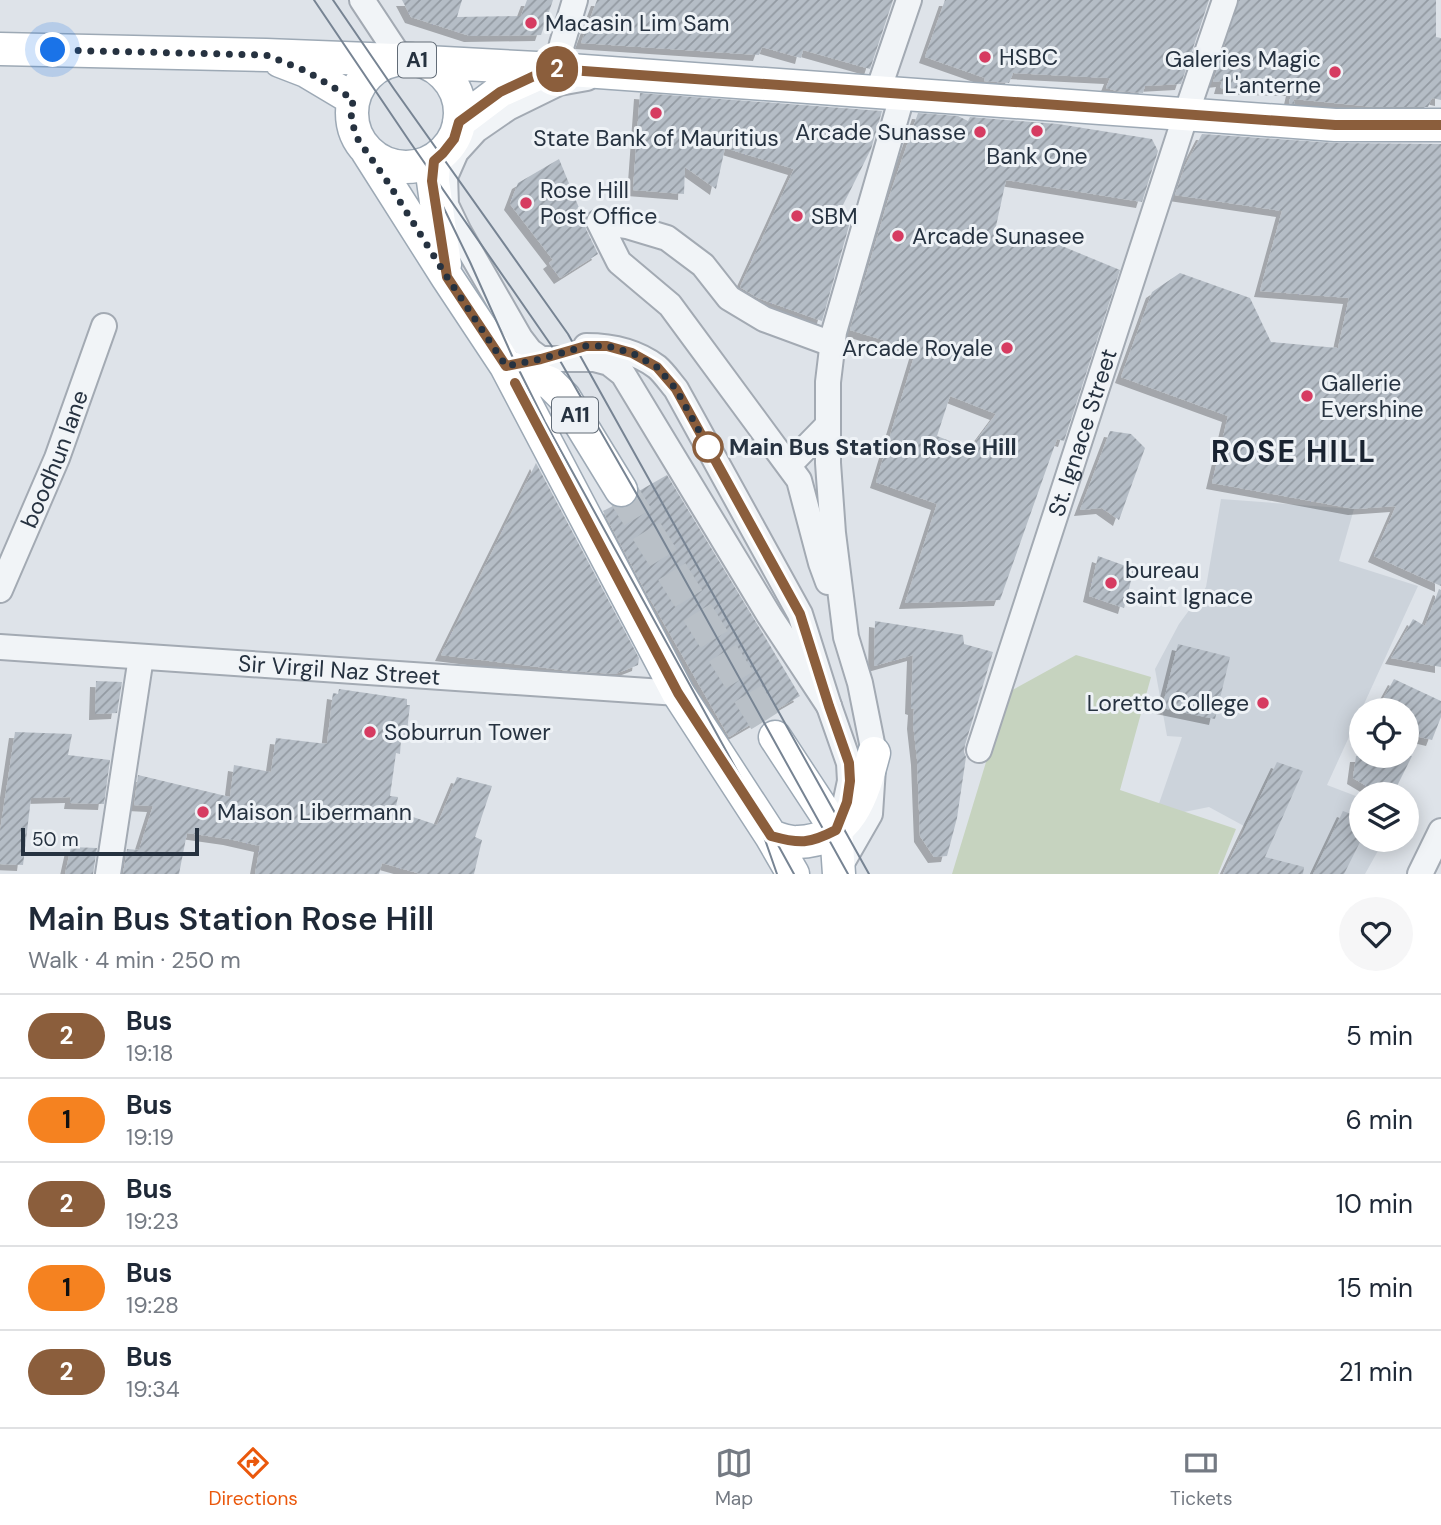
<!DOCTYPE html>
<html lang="en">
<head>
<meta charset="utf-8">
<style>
  body { margin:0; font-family:"DM Sans",sans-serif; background:#f6f6f7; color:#1f2937; height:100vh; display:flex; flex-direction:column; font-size:26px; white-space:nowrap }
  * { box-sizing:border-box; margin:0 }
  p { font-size:23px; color:#747a83 }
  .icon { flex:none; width:38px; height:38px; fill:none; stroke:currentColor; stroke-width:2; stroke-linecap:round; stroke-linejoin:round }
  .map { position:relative; height:874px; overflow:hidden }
  .sheet { display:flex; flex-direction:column; background:#fff; flex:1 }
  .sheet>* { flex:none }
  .badge { padding:0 14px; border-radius:23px; font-size:24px; line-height:46px }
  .fabs { position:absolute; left:1349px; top:698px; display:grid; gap:14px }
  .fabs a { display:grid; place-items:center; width:70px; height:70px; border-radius:50%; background:#fff; box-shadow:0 4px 18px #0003; font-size:35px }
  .scale { position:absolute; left:21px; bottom:18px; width:178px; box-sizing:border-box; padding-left:7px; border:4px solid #263240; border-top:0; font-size:19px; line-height:24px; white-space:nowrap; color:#263240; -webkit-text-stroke:5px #eef2f6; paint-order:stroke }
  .you { position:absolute; width:35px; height:35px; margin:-18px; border:5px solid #fff; border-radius:50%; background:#1a73e8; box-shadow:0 0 0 10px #1a73e833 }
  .map>.badge { position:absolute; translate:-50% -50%; box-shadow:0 0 0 4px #fff }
  .round { display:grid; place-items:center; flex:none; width:74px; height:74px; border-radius:37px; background:#f6f6f7 }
  .head { display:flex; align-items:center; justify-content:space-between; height:119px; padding:0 28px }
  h1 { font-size:33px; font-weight:600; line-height:52px }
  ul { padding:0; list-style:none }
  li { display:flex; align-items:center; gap:21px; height:84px; padding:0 28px; border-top:2px solid #e0e1e3 }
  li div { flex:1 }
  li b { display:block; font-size:26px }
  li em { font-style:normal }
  li .badge { min-width:77px; font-weight:700; text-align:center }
  .dock { display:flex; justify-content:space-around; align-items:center; height:98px; border-top:2px solid #e0e1e3; background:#fff; font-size:19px; color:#747a83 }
  .dock a { display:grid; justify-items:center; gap:4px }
  .dock .active { color:#ea580c }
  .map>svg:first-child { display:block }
  .built { fill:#ccd3db }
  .garden { fill:#c6d3bf }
  .building { fill:url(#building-hatch); fill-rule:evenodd; filter:url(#shadow) }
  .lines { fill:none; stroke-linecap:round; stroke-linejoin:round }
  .major-tunnel { stroke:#b9c0c7; stroke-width:32; stroke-dasharray:32 16; stroke-linecap:butt }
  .minor-casing { stroke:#a3aab3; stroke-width:28 }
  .major-casing { stroke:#9da9b5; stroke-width:35 }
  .minor { stroke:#f1f4f7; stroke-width:24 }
  .major { stroke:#fff; stroke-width:32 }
  .tram { stroke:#778493; stroke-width:2 }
  .line-casing { stroke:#fff; stroke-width:16 }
  .line { stroke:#8b5e3c; stroke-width:10 }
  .walk { stroke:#263240; stroke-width:7; stroke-dasharray:0 12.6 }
  .poi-dot { fill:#d63b61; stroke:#eef2f6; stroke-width:2.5 }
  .stop-dot { fill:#fff; stroke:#8b5e3c; stroke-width:3.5 }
  .labels { text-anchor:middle; stroke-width:6; stroke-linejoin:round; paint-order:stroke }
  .shield { fill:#eef2f6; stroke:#626c77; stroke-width:2 }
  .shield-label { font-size:21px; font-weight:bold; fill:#263240 }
  .poi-label { font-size:23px; fill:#263240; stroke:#eef2f6; text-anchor:start }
  .street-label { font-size:23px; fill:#263240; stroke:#eef2f6 }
  .stop-label { font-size:23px; font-weight:bold; fill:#263240; stroke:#eef2f6; text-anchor:start }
  .district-label { font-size:30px; font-weight:bold; letter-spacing:2px; fill:#192331; stroke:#eef2f6 }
</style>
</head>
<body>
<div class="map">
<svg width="1441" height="874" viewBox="0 0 1441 874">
  <defs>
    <pattern id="building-hatch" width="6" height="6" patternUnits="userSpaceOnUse" patternTransform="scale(1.75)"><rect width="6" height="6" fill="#b5bdc6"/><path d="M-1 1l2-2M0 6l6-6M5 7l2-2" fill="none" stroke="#939aa2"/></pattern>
    <filter id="shadow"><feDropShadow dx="-6" dy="6" stdDeviation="0" flood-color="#0004"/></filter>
  </defs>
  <rect width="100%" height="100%" fill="#dee3e9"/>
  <path class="built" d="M 1221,499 L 1354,509 L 1339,561 L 1418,586 L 1327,785 L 1361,798 L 1362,840 L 1384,840 L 1365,874 L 1230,874 L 1244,826 L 1209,807 L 1154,818 L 1182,737 L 1167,736 L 1155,669 L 1179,624 L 1206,587 Z"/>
  <path class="garden" d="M 1076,655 L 1151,677 L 1120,790 L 1236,829 L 1218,874 L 952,874 L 1007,693 Z"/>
  <path class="building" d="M 402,0 L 462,0 L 457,17 L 521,16 L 527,0 L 553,0 L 541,35 L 470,36 L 411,17 Z
    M 597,0 L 893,0 L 870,69 L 803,50 L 801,58 L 762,47 L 759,55 L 581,43 Z
    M 945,0 L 1209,0 L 1181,84 L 1145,86 L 1143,93 L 1117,91 L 1106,88 L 1110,78 L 1013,73 L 1009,83 L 984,81 L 985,78 L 925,57 Z
    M 1239,0 L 1436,0 L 1436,37 L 1441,38 L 1441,100 L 1432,98 L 1428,107 L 1375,107 L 1293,99 L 1295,104 L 1289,103 L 1292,90 L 1220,88 L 1222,81 L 1213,82 Z
    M 640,93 L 882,111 L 871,149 L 840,211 L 852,215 L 822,321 L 758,298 L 740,287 L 794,169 L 725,148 L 716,189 L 685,167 L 684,194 L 633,190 Z
    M 918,113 L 958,116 L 968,121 L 970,117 L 1058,124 L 1152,139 L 1158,151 L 1142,202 L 1006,180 L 995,231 L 1035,242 L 1039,232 L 1059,239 L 1057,244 L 1120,270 L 1064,441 L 1057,439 L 1000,600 L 905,603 L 937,504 L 876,482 L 916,350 L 850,330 L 888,200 ZM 950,396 L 996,414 L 970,449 L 937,436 Z
    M 1202,134 L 1335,143 L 1441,144 L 1441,586 L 1374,556 L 1396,506 L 1354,509 L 1212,483 L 1228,416 L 1121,377 L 1152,292 L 1180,273 L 1250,298 L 1271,342 L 1338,348 L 1349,298 L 1260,291 L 1282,211 L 1175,195 L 1185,166 Z
    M 559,159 L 584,220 L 586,229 L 598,254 L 560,278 L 549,263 L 553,260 L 510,204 L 518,183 Z
    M 1110,431 L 1131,434 L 1145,448 L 1119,520 L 1102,508 L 1080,510 Z
    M 536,463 L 639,658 L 638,665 L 615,674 L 570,671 L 441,655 Z
    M 667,475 L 765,637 L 800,696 L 729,737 L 650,599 L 650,600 L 603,511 L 613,506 L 621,508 L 630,506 L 637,499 L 639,491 Z
    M 1098,556 L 1134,569 L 1124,608 L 1089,596 Z
    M 1439,589 L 1441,590 L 1441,667 L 1391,658 L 1413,619 L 1425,626 Z
    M 875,621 L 963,635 L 964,644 L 993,652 L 965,745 L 964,752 L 966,757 L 957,818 L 947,856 L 934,857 L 920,836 L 917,759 L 913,723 L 914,709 L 911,708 L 913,655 L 874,666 Z
    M 1178,644 L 1230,657 L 1215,719 L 1162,708 Z
    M 1394,679 L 1441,701 L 1441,717 L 1432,740 L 1407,734 L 1407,710 L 1377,710 Z
    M 96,681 L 122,682 L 117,713 L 95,714 Z
    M 339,689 L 407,699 L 407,705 L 410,705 L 406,739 L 401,739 L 400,754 L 396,753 L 390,796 L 398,797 L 395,811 L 437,825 L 457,777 L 492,786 L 475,837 L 482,840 L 474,874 L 421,874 L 382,863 L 379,874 L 255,874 L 260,846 L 229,839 L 187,833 L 179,874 L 123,874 L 127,849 L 139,850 L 153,806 L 134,805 L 138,775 L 230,797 L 234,765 L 271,772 L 276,738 L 327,744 L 333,693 L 338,694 Z
    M 15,732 L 72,734 L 68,755 L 110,760 L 104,804 L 70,803 L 71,797 L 31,798 L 23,865 L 0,864 L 0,831 Z
    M 1356,756 L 1412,756 L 1393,794 L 1380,794 L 1353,778 Z
    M 1277,762 L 1303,771 L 1265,857 L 1304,867 L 1303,874 L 1223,874 Z
    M 1343,811 L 1362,818 L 1362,838 L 1344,874 L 1313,874 Z
    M 71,847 L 97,848 L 93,874 L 65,874 Z"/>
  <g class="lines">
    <path class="major-tunnel" d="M 621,490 L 775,737"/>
    <g class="minor-casing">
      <g id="minor">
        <path d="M 362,0 L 401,59"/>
        <path d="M 556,69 L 562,44 L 575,0"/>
        <path d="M 587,78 L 559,83 L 508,108 L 476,130 L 456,152 L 445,177 L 446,205 L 459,232 L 520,338 L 530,351 L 541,359 L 594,359 L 609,363 L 623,374 L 769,615 L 829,706"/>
        <path d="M 878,91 L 909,0"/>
        <path d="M 586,346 C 611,346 636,351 657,367 C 664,373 670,382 676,389 L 800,614 L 829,706 L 849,763 L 850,781 L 844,809"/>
        <path d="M 789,465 L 828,425"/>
        <path d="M 828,582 L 821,563 L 799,480 L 670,305 L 619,262 L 599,222 L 627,226 L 667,238 L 703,265 L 729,298 L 764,319 L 832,344"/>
        <path id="s1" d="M 0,590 L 57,458 L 104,326"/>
        <path id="s2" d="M 0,647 L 678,693"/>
        <path id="s3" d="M 979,750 L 1186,114 L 1225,0"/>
        <path d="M 839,868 L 870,814 L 874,753 L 860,683 L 846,637 L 833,533 L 828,463 L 828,382 L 834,332 L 903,93"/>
        <path d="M 108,874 L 141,657"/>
        <path d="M 1420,874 L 1441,831"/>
      </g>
    </g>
    <g class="major-casing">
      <path id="major" d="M 0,49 L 266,55 L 395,60
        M352 113a54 54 0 1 1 108 0a54 54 0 1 1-108 0Z
        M 280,61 L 306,71 L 353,99
        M 426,62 L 556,69 L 1335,125 L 1441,125
        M 459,122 L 500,91 L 545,71
        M 367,151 L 447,277 L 506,366 L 678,693 L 771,836 L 793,874
        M 434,161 L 433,181 L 445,265
        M 506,366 L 550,383 L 564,397 L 621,490
        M 775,737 L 836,830 L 839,874
        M 771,836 C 779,839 789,843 798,842 C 850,841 863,795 874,753"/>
    </g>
    <use href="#minor" class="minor"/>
    <use href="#major" class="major"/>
    <path class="tram" d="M 314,0 L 410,142 L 551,345 L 655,526 L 848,874
      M 333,0 L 394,89 L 568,334 L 869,874
      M 438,196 L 470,262 L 513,358 L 545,422 L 794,874
      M 762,831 L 777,874"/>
  </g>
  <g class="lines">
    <g class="line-casing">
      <path id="line" d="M 515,383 L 678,693 L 771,836 C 800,844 809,844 836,830 L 847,802 L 850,781 L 849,763 L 829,706 L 800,614 L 676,389 L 657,367 L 632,353 L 607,346 L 586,346 L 541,359 L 506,366 L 447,277 L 432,181 L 434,161 L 443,153 L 454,139 L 459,122 L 500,92 L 549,69 L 556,69 L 1335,125 L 1441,125"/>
    </g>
    <use href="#line" class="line"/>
    <path class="walk" d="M 53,50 L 266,55 L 306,71 L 353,99 L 351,119 L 357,138 L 389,184 L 447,277 L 506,366 L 541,359 L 586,346 L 607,346 L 632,353 L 657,367 L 676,389 L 713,456 L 708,447"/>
  </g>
  <g class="poi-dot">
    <circle cx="531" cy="23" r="7"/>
    <circle cx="985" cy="57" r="7"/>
    <circle cx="1335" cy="72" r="7"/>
    <circle cx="656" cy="113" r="7"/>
    <circle cx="1037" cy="131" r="7"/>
    <circle cx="980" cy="132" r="7"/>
    <circle cx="526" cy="203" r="7"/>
    <circle cx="797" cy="216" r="7"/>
    <circle cx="898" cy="236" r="7"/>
    <circle cx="1007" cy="348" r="7"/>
    <circle cx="1307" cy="396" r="7"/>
    <circle cx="1111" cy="583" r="7"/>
    <circle cx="1263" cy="703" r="7"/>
    <circle cx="370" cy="732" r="7"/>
    <circle cx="203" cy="812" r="7"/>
  </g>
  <circle class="stop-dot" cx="708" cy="447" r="14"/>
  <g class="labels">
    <g class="shield">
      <rect x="398" y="42.5" width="38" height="35" rx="5"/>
      <rect x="552" y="397.5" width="46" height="35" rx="5"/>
    </g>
    <g class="shield-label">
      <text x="417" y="67">A1</text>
      <text x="575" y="422">A11</text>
    </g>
    <g class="poi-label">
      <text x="545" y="31">Macasin Lim Sam</text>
      <text x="999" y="65">HSBC</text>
      <text x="1321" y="67" text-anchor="end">Galeries Magic<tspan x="1321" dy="26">L'anterne</tspan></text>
      <text x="966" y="140" text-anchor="end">Arcade Sunasse</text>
      <text x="656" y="146" text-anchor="middle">State Bank of Mauritius</text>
      <text x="1037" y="164" text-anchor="middle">Bank One</text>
      <text x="540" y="198">Rose Hill<tspan x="540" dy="26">Post Office</tspan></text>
      <text x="811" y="224">SBM</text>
      <text x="912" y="244">Arcade Sunasee</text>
      <text x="993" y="356" text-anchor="end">Arcade Royale</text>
      <text x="1321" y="391">Gallerie<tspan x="1321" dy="26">Evershine</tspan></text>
      <text x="1125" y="578">bureau<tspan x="1125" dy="26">saint Ignace</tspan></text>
      <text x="1249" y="711" text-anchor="end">Loretto College</text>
      <text x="384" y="740">Soburrun Tower</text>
      <text x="217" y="820">Maison Libermann</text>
    </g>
    <g class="street-label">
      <text dy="8" stroke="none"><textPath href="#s3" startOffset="334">St. Ignace Street</textPath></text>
      <text dy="8" stroke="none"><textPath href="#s1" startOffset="142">boodhun lane</textPath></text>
      <text dy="8" stroke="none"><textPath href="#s2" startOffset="340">Sir Virgil Naz Street</textPath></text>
    </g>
    <g class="stop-label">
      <text x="729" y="455">Main Bus Station Rose Hill</text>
    </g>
    <g class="district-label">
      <text x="1294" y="462">ROSE HILL</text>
    </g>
  </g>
</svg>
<div class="fabs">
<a><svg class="icon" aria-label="locate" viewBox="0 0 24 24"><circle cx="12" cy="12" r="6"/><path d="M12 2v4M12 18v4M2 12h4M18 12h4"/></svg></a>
<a><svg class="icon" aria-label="layers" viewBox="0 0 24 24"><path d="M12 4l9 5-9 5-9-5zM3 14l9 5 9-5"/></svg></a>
</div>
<div class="scale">50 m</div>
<div class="you" style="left:53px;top:50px"></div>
<b class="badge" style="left:557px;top:69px;background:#8b5e3c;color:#fff">2</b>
</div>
<section class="sheet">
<div class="head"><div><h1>Main Bus Station Rose Hill</h1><p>Walk · 4 min · 250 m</p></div><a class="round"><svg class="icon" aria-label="heart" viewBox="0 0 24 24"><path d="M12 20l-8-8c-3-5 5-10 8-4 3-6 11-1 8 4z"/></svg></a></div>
<ul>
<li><span class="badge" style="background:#8b5e3c;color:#fff">2</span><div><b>Bus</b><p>19:18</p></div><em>5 min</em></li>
<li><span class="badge" style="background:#f58220;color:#111">1</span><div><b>Bus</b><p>19:19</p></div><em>6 min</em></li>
<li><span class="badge" style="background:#8b5e3c;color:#fff">2</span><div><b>Bus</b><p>19:23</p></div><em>10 min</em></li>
<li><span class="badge" style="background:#f58220;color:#111">1</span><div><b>Bus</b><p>19:28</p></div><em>15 min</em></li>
<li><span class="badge" style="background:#8b5e3c;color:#fff">2</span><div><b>Bus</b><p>19:34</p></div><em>21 min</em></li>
</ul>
</section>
<nav class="dock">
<a class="active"><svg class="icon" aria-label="directions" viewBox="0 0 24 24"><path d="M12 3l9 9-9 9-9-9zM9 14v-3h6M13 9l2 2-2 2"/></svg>Directions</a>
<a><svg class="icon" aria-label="map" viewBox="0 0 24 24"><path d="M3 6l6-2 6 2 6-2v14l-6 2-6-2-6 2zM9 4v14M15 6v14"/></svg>Map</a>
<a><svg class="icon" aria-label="tickets" viewBox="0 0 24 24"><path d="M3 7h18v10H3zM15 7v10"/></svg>Tickets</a>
</nav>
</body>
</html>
